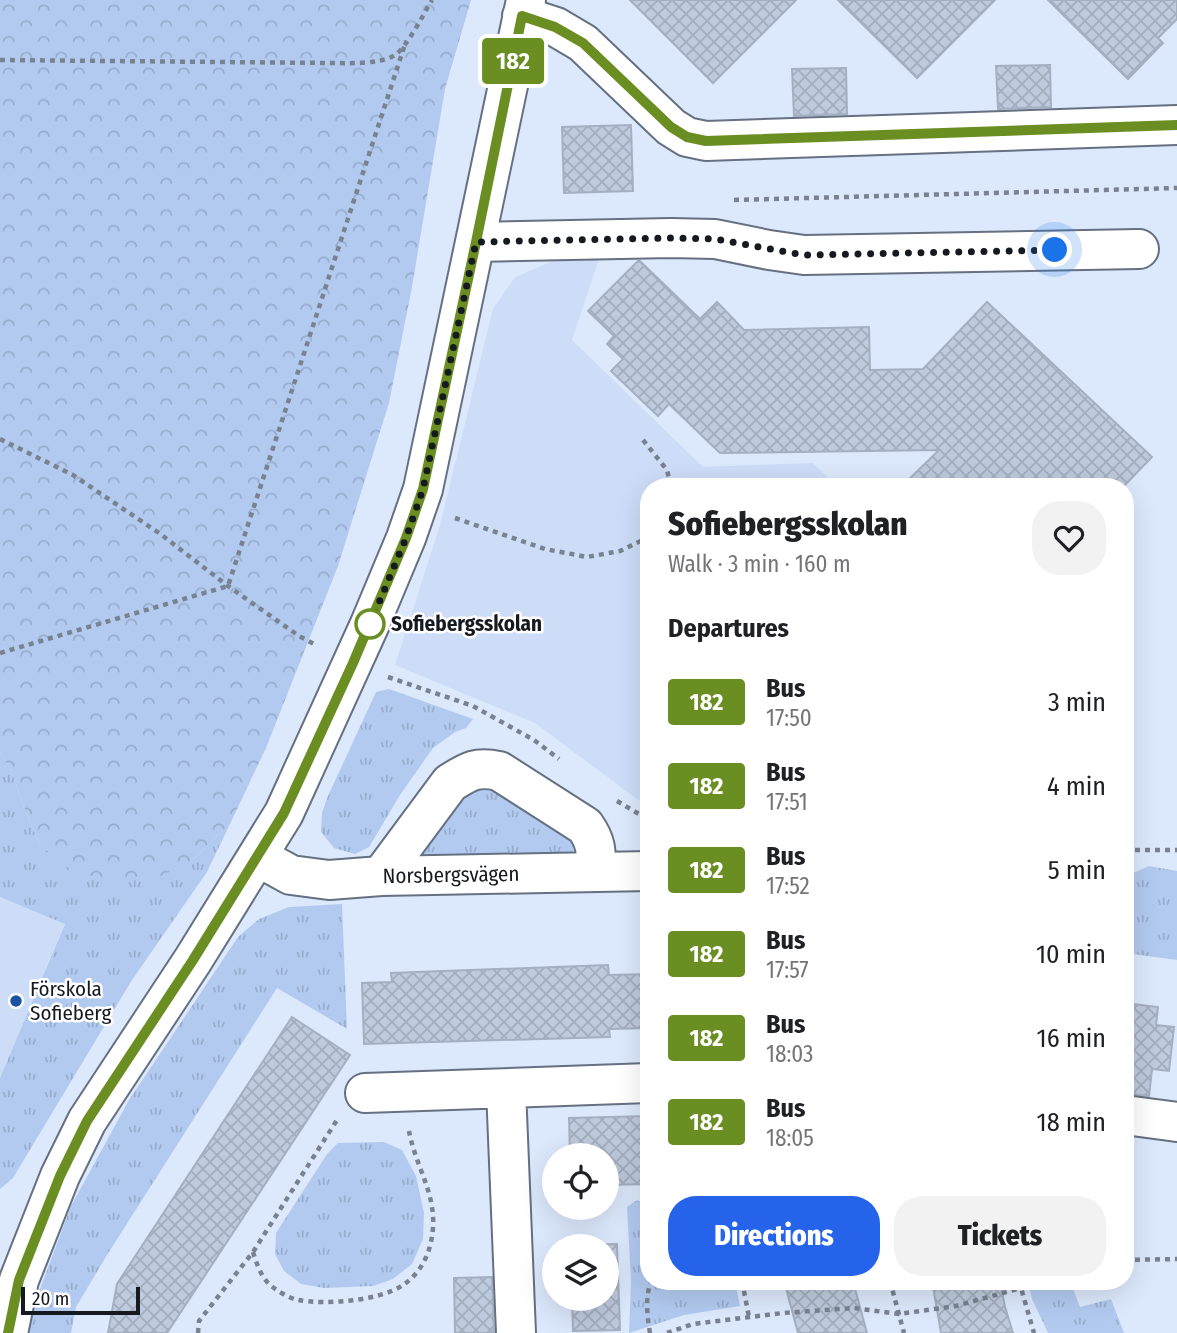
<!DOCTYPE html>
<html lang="en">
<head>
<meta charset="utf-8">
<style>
  body { margin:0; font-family:"Fira Sans Condensed",sans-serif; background:#f2f2f2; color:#202124; height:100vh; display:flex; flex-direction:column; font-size:26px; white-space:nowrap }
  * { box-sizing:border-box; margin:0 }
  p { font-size:23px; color:#757577 }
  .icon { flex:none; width:38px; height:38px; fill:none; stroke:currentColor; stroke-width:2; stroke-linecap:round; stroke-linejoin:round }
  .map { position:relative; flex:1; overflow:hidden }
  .drawer { position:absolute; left:640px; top:478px; width:494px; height:812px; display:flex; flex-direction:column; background:#fff; border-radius:28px; box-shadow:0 7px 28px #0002 }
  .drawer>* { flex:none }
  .badge { padding:0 14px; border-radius:5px; font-size:24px; line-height:46px }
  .tools { position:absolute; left:542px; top:1143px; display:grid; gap:14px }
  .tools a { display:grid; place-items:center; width:77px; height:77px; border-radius:50%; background:#fff; box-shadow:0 7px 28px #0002; font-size:35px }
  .scale { position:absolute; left:21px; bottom:18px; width:119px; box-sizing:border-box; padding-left:7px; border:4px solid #151920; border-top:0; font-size:19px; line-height:24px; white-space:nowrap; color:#151920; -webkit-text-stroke:5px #fff; paint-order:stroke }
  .you { position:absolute; width:35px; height:35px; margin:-18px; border:5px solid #fff; border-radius:50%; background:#1a73e8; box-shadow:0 0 0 10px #1a73e833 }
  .map>.badge { position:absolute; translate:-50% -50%; box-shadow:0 0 0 4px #fff }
  h2 { padding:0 28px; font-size:26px; line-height:63px }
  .round { display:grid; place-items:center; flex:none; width:74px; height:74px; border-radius:28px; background:#f2f2f2 }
  .summary { display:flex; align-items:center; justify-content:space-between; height:119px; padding:0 28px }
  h1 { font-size:33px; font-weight:800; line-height:52px }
  .primary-button { display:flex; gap:14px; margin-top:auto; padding:14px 28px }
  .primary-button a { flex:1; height:80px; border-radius:28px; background:#2563eb; color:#fff; font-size:28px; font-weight:800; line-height:80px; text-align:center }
  .primary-button a+a { background:#f2f2f2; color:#202124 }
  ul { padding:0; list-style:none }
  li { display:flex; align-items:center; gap:21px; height:84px; padding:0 28px }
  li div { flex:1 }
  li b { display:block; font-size:26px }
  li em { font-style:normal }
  li .badge { min-width:77px; font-weight:700; text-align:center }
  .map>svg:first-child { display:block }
  .built { fill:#cdddf7 }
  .grass { fill:url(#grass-tufts) }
  .forest { fill:url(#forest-crowns) }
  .building { fill:url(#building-cross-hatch); stroke:#a4b0c2; stroke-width:2 }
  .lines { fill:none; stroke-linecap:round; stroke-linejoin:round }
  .minor-casing { stroke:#657081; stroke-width:42 }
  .path { stroke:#79828f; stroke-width:4.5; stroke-dasharray:5 5; stroke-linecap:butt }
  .minor { stroke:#fff; stroke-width:38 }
  .line-casing { stroke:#fff; stroke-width:16 }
  .line { stroke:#6b8e23; stroke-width:10 }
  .walk { stroke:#151920; stroke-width:7; stroke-dasharray:0 12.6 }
  .stop-dot { fill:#fff; stroke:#6b8e23; stroke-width:3.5 }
  .poi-dot { fill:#1c52a4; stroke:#fff; stroke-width:2.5 }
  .labels { text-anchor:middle; stroke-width:5; stroke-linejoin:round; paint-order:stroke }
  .stop-label { font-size:21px; font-weight:bold; fill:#151920; stroke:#fff; text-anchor:start }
  .street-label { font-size:21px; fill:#151920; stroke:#fff }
  .poi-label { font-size:21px; fill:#151920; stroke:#fff; text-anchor:start }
</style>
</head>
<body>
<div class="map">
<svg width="1177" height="1333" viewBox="0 0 1177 1333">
  <defs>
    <pattern id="grass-tufts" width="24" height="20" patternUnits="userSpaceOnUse" patternTransform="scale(1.75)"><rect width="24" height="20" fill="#b2caf0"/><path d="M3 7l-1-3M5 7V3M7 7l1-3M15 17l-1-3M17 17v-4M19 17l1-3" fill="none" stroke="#98adce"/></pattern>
    <pattern id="forest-crowns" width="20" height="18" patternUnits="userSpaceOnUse" patternTransform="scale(1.75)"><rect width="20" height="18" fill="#b2caf0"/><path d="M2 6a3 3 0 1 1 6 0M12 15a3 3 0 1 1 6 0" fill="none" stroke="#98adce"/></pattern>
    <pattern id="building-cross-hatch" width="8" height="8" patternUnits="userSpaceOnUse" patternTransform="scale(1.75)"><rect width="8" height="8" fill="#becadd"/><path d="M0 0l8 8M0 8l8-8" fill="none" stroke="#a2adbd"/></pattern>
  </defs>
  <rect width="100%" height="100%" fill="#dce9fc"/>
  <path class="built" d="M 600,256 L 572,340 L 703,467 L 813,463 L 836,486 L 649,486 L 649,802 L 637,799 L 535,723 L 395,665 L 440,525 L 493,309 L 515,277 L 558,259 Z
    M 0,897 L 65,923 L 0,1078 Z"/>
  <path class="grass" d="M 389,689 L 473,719 L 466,728 L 455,732 L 433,748 L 400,795 L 369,847 L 355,854 L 334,848 L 321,832 L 322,813 L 328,796 L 376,692 Z
    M 0,753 L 11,769 L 22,802 L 40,845 L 190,862 L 230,824 L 207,872 L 132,980 L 13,1178 L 0,1189 L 0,1078 L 65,924 L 0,897 Z
    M 479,785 L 495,785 L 573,840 L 574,850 L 571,855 L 419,860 L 418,848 L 465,793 Z
    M 1149,866 L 1177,871 L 1177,960 L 1125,953 L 1125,882 L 1129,875 Z
    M 342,904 L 347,1029 L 277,988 L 107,1255 L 76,1307 L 71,1333 L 29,1333 L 34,1305 L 71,1206 L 129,1100 L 238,937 L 259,919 L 289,907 Z
    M 384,1142 L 402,1150 L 416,1176 L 424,1213 L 423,1239 L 412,1264 L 393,1279 L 373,1286 L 324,1288 L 301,1284 L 284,1271 L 275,1254 L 276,1233 L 327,1154 L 338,1143 Z
    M 637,1200 L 649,1207 L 649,1281 L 735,1281 L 740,1306 L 684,1315 L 629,1333 L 631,1282 L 627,1207 Z
    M 1063,1281 L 1070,1281 L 1080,1307 L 1111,1299 L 1124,1333 L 1048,1333 L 1032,1299 L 1030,1290 Z"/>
  <path class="forest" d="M 0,0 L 471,0 L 445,89 L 412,287 L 389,403 L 338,566 L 266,748 L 230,824 L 190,862 L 157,878 L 115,882 L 72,871 L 40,845 L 22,802 L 11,769 L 0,753 Z"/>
  <path class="building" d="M 630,0 L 796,0 L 713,83 Z
    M 838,0 L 995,0 L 917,78 Z
    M 1048,0 L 1177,0 L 1177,19 L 1158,38 L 1163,43 L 1128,79 Z
    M 1050,65 L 1051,107 L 998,109 L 996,66 Z
    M 846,68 L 847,114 L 794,116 L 792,69 Z
    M 631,125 L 633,191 L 564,193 L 562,127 Z
    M 638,261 L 640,261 L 700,319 L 717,302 L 744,330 L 869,327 L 870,370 L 923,369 L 987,302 L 1152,457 L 1124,486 L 902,486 L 939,450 L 720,453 L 669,404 L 658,416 L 611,371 L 623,359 L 607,344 L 614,336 L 588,311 Z
    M 608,965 L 609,975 L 649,974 L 649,1028 L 609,1029 L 610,1037 L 364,1044 L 362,983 L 392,982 L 391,973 Z
    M 1125,1003 L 1158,1007 L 1156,1025 L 1174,1027 L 1169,1071 L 1152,1069 L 1149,1096 L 1125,1094 Z
    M 292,1017 L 350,1055 L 167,1333 L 108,1333 L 117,1284 Z
    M 649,1116 L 649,1184 L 607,1185 L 607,1155 L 570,1155 L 569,1118 Z
    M 617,1244 L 620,1330 L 573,1331 L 572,1298 L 607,1298 L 607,1246 L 571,1245 Z
    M 492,1277 L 494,1333 L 455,1333 L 454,1278 Z
    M 784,1281 L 853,1281 L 867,1333 L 798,1333 Z
    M 932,1281 L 1000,1281 L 1005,1307 L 1013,1333 L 941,1333 Z"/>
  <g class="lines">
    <g class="minor-casing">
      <path id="minor" d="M 522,16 L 556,27 L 583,43 L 671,127 L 687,137 L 706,141 L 1177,125
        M 476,242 L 671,238 L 715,239 L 769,250 L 804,255 L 1139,249
        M 258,857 L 291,875 L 329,880 L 381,876 L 649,871
        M 381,876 L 450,783 C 469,771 476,766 499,771 L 585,826 C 597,843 596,852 596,872
        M 506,1089 L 516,1333
        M 365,1093 L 649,1083
        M 1125,1115 L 1177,1122
        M 8,1333 L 19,1280 L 60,1176 L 87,1121 L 193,960 L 284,813 L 370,624 L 406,538 L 423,489 L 526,0"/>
    </g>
    <path class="path" d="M 0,60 L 329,63 C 347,63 379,65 395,55 C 407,47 424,13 432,0
      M 734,200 L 1177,188
      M 0,439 L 73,475 L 159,533 L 228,586 L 299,636 L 316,645
      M 643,440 L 667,470 L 671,486
      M 455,518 L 545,549 L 587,557 L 620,551 L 649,537
      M 0,653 L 228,586 L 406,41
      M 388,677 L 473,706 L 534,740 L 559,759
      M 617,801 L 649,820
      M 1125,850 L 1177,850
      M 253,1252 C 257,1265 262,1280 274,1288 C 281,1293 291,1299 298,1300 C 325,1305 380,1301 403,1285 C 417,1276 426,1261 430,1246 C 442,1200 417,1173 409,1131
      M 1125,1260 L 1177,1259
      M 742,1281 L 749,1317
      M 890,1281 L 904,1333
      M 1019,1281 L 1034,1333
      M 198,1333 L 199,1321 L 253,1252 L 337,1120
      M 650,1333 C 647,1315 645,1298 651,1281
      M 667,1333 L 693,1324 L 783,1313 L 854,1308 L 899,1314 L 956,1306 L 1046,1281"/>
    <use href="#minor" class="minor"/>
  </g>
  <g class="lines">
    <g class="line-casing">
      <path id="line" d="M 8,1333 L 19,1280 L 60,1176 L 87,1121 L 193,960 L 284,813 L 353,663 L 406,538 L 423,489 L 476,242 L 522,16 L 555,27 L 583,43 L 671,127 L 687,137 L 706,141 L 1177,125"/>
    </g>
    <use href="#line" class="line"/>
    <path class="walk" d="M 370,624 L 406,538 L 423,489 L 476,242 L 671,238 L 715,239 L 804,255 L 1055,250"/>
  </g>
  <circle class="stop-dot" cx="370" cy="624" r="14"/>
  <circle class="poi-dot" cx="16" cy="1001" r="7"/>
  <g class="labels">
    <g class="stop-label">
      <text x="391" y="631">Sofiebergsskolan</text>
    </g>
    <g class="street-label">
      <text transform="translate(451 875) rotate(-1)" y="7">Norsbergsvägen</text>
    </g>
    <g class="poi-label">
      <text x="30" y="996">Förskola<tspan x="30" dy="24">Sofieberg</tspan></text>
    </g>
  </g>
</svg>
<div class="tools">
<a><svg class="icon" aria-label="locate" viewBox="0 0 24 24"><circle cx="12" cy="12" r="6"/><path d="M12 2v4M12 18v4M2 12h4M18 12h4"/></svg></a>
<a><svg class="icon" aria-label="layers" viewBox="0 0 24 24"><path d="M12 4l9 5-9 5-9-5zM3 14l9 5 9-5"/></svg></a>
</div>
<div class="scale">20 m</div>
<div class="you" style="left:1055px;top:250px"></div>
<b class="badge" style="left:513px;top:61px;background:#6b8e23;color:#fff">182</b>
<section class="drawer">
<div class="summary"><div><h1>Sofiebergsskolan</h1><p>Walk · 3 min · 160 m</p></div><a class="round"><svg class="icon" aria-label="heart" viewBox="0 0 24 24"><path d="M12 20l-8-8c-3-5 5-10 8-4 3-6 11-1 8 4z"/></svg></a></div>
<h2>Departures</h2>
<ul>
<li><span class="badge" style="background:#6b8e23;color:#fff">182</span><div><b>Bus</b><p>17:50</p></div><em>3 min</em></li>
<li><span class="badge" style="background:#6b8e23;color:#fff">182</span><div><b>Bus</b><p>17:51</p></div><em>4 min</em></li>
<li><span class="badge" style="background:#6b8e23;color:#fff">182</span><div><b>Bus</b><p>17:52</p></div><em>5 min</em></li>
<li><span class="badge" style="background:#6b8e23;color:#fff">182</span><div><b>Bus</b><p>17:57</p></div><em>10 min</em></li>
<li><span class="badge" style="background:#6b8e23;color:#fff">182</span><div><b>Bus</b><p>18:03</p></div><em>16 min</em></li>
<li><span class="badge" style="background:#6b8e23;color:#fff">182</span><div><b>Bus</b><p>18:05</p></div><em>18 min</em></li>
</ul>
<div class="primary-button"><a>Directions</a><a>Tickets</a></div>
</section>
</div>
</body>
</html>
